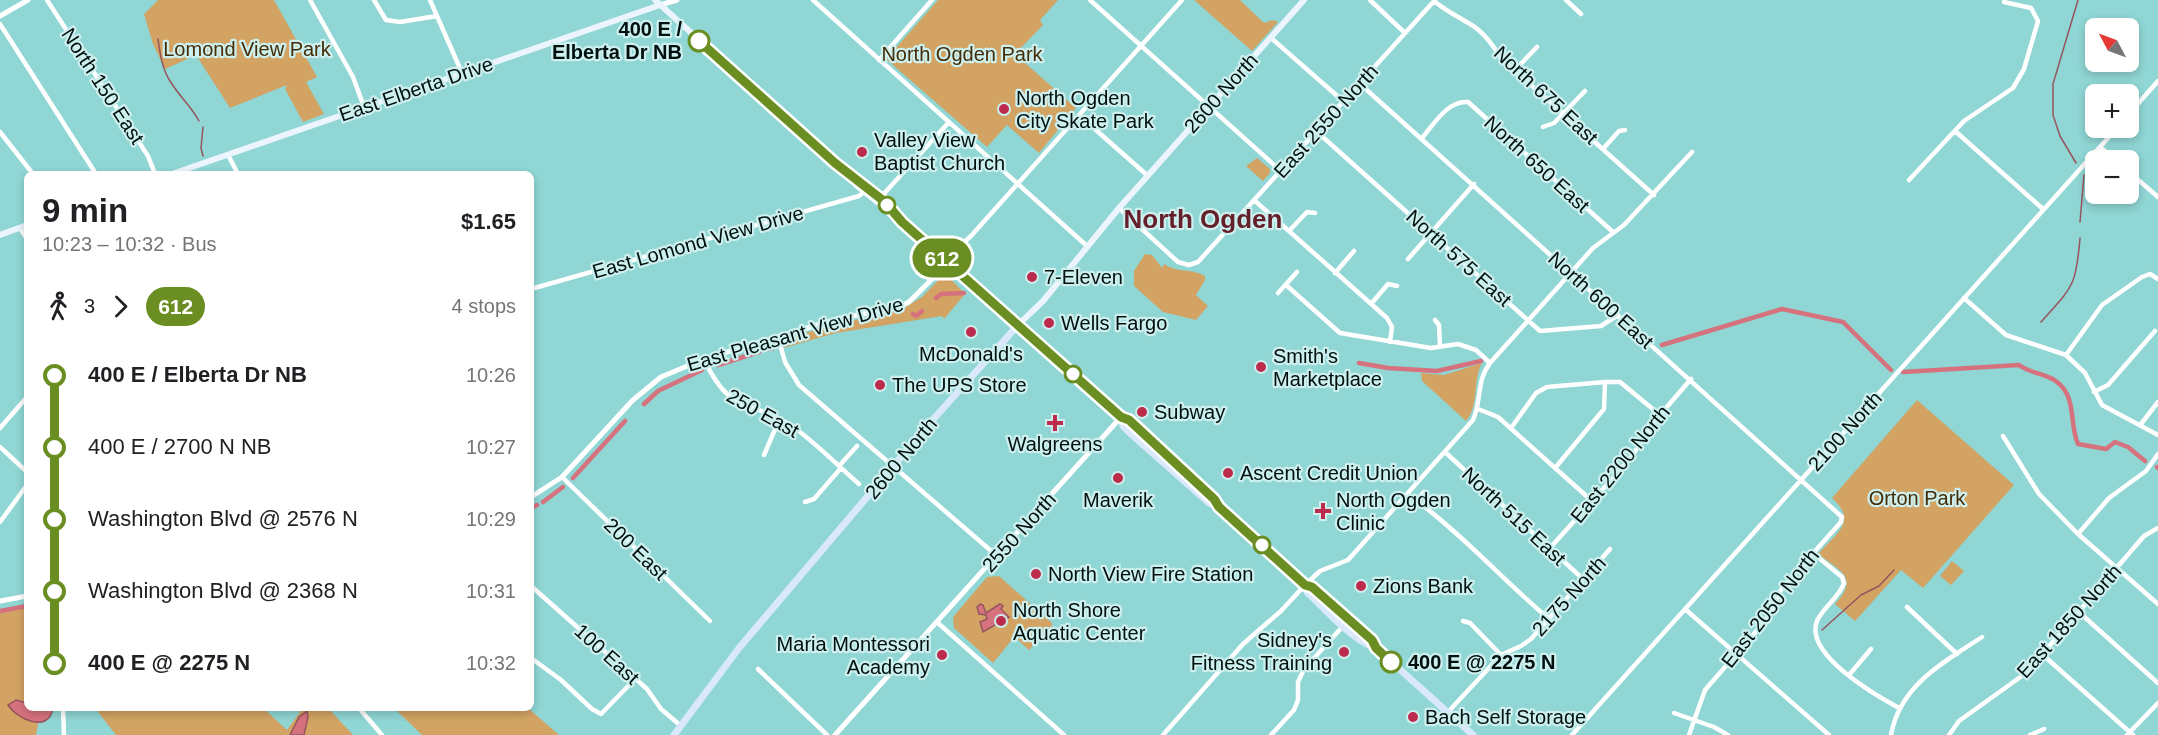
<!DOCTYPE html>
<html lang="en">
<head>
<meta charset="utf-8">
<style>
  body { margin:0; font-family:Helvetica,sans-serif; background:#f6f6f6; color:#202124; height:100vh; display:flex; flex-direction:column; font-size:22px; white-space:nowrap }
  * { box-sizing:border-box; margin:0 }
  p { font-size:20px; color:#757577 }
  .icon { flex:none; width:33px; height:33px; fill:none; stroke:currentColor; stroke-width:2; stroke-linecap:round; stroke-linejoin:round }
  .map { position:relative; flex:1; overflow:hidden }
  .details { position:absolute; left:24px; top:171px; width:510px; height:540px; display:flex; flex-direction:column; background:#fff; border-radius:9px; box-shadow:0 3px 9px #0003 }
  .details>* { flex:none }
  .badge { padding:0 12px; border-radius:20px; font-size:21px; line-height:39px }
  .needle { width:39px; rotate:311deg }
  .buttons { position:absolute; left:2085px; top:18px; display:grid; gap:12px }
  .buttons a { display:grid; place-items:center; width:54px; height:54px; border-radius:9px; background:#fff; box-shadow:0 3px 9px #0003; font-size:30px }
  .map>.badge { position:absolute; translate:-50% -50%; box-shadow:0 0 0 3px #fff }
  .legs { display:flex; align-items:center; gap:9px; height:66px; padding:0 18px; font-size:20px }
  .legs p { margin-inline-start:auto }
  .summary { display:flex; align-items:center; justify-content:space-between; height:102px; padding:0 18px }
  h1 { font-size:33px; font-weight:700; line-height:45px }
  ul { padding:0 18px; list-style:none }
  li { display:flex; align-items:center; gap:21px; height:72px; font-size:22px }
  li i { display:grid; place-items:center; width:9px; height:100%; margin:0 8px; background:currentColor }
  li i::after { content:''; width:15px; height:15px; margin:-8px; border:4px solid; border-radius:50%; background:#fff }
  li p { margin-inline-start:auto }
  li:first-child i { background:linear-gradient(#0000 50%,currentColor 0) }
  li:last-child i { background:linear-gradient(currentColor 50%,#0000 0) }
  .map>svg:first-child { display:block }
  .green { fill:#d2a363 }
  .water { fill:#d6727e; stroke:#96555d; stroke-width:1.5 }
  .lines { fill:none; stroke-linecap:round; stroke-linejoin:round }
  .stream { stroke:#96555d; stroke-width:1.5 }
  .canal { stroke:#d6727e; stroke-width:4.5 }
  .minor { stroke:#fff; stroke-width:4.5 }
  .tertiary { stroke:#fff; stroke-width:5 }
  .secondary { stroke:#ecf4fd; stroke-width:6 }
  .primary { stroke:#d9e8fb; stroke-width:7 }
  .line-1-casing { stroke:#fff; stroke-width:14 }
  .line-1 { stroke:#6b8e23; stroke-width:9 }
  .stop-1-dot { fill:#fff; stroke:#6b8e23; stroke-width:3 }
  .poi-dot { fill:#bc2b4b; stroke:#cdefee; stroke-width:2 }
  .labels { text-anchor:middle; stroke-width:4.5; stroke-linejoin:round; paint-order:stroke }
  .stop-label { font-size:20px; font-weight:bold; fill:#00100f; stroke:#cdefee; text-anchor:end }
  .park-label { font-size:20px; fill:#442c06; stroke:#cdefee }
  .street-label { font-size:20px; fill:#00100f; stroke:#cdefee }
  .poi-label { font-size:20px; fill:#00100f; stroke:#cdefee; text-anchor:start }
  .district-label { font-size:26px; font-weight:bold; fill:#641f2a; stroke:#cdefee }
</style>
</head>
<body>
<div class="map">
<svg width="2158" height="735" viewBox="0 0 2158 735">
  <rect width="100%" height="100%" fill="#8fd6d4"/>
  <path class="green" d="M 158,0 L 274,0 L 317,77 L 306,82 L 324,114 L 303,122 L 285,89 L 287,85 L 230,108 L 196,55 L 165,69 L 153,44 L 144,14 Z
    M 938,0 L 1058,0 L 1040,20 L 1043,25 L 1015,54 L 1076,108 L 1039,153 L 1007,125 L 987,147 L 886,59 Z
    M 1194,0 L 1240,0 L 1264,23 L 1273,20 L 1278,22 L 1252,51 Z
    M 1257,158 L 1270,169 L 1270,173 L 1263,181 L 1246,166 Z
    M 1145,254 L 1152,255 L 1162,268 L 1164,264 C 1177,273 1191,268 1205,276 L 1205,280 L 1196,295 L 1208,306 L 1196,320 L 1163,312 L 1134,286 L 1134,271 Z
    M 945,273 L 965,294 L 944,319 L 942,316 L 836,333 L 783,348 L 781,339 L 867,317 L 899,311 L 922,297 Z
    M 1482,363 C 1472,382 1480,405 1466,421 L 1422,381 L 1421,373 L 1444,375 Z
    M 1917,400 L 2014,485 L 1923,588 L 1901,570 L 1855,621 L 1835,604 C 1860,577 1840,571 1818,554 C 1837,532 1858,522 1832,498 Z
    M 1952,561 L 1964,571 L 1951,585 L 1940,576 Z
    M 999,576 L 1053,624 L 1029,650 L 1017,639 L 1011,641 L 993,663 L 954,628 L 953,617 L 987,577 Z
    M 27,607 L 27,708 L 41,708 L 36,735 L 0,735 L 0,612 Z
    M 95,708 L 263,708 L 287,730 L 303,708 L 328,708 L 353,735 L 116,735 Z
    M 394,708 L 528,708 L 559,735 L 422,735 Z"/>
  <path class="water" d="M 980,604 L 983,605 L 986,613 L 1000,604 L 1003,606 L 1001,609 L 1009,617 L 983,632 L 980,622 L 987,619 L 986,615 L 979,614 L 977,607 Z
    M 16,700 L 27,703 L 27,708 L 53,708 C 49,734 17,719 8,705 Z
    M 307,711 L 308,717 L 304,735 L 290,735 L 299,717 Z"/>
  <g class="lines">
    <path class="stream" d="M 158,39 C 160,53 162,69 170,81 C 179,96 191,106 199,121
      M 203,156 L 201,148 L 203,127
      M 2076,163 L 2060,136 L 2053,115 L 2053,84 L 2078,0
      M 2080,222 L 2084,175
      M 2041,322 C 2073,286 2076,287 2080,238
      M 1822,630 L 1861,595 L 1879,586 L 1894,570"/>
    <path class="canal" d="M 936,298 L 941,294 L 964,293
      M 913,314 L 916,316 L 922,311
      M 1662,345 L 1782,309 L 1843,322 L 1891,370
      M 768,349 L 773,348
      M 1359,363 L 1388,368 L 1437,371 L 1481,361
      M 718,365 L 759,352
      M 1903,372 L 2019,365 C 2031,374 2046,373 2057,382 C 2077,397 2069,424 2078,444 L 2106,449 L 2115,442 L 2128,447 L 2145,461
      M 644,404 L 658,391 L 702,370
      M 2157,467 L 2158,468
      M 573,478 L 625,421
      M 543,502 L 563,487
      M 531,508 L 537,505
      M 0,611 L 27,606"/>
    <path class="minor" d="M 47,0 L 148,156 L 155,174
      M 310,0 L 353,77 L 364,107
      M 374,0 L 386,20 L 400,22 L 437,16
      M 430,0 L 462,73
      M 813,0 L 1087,246
      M 1090,0 L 1281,171
      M 1370,0 L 1405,33
      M 1566,0 L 1581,14
      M 1434,1 C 1446,11 1457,16 1470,24 C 1484,32 1493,46 1502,59 L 1654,195
      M 0,24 L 96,174
      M 1271,38 L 1343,101
      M 879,60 L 932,0
      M 1515,70 L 1537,47
      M 1359,83 L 1842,517 L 1841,522 L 1782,588 L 1766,620 L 1705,690 L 1689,735
      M 1079,115 L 1148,176
      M 2128,115 L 2158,81
      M 1543,127 L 1554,123 L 1585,91
      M 1316,131 L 1540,331 L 1601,326 L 1618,315
      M 1955,131 L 2043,209
      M 0,132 L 33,174
      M 1422,138 C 1434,124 1448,100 1468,102 L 1613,232
      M 2100,147 L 2116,160
      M 1603,149 L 1619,131 L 1625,130
      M 228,155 L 238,174
      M 2128,171 L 2158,197
      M 1909,180 L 1964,121 L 2013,88 L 2024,69 L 2038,21 L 2031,8 L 2004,2
      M 880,198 L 949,122
      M 1254,200 L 1387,318 L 1392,327 L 1390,342
      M 1119,208 L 1178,262 L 1189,265 L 1198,262 L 1435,0
      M 20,228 L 27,239
      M 1289,231 L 1307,212 L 1315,213
      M 1408,259 L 1474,184
      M 944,260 L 971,236 L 1182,0
      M 952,267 L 958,250
      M 1335,273 L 1354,251
      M 1286,285 L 1340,333 L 1431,348 L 1458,344 L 1476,350 L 1490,363
      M 531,289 L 859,196 L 864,192
      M 1278,293 L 1297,272
      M 1964,298 L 2006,335 L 2066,355 L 2085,373 L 2102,405 L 2158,435
      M 1371,304 L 1388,284 L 1397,286
      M 1435,320 L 1439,325 L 1440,347
      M 778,337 L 785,362 L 799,385 L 997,556
      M 2066,355 L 2102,305 L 2142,277 L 2150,274 L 2158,279
      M 704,359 C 730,416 749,398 792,426 C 816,443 837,465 859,484
      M 2094,392 L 2108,385 L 2155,331
      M 1478,409 L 1498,417 L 1592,501
      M 2141,424 L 2158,402
      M 0,428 L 27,397
      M 1511,428 L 1536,393 L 1547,387 L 1605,382 L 1620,382 L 1660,415
      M 2003,436 L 2039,494 L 2078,534 L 2158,604
      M 0,447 L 27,472
      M 1445,452 L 1583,579
      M 764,455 L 779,420
      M 839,466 L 857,446
      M 1555,468 L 1604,409 L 1605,382
      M 562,477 L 710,621
      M 1417,501 C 1464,536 1503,580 1548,618
      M 805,502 L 814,499 L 841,468
      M 1410,508 L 1424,492
      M 0,522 L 27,485
      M 2078,534 L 2109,498 L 2146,471 L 2158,454
      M 1550,548 L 1629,460 L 1660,415 L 1691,379
      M 1813,553 L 1842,577 L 1844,583 C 1839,598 1823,607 1817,621 C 1804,654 1875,695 1899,708
      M 531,586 L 647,689 L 661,709 L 680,725
      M 1907,607 L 1957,654
      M 1685,609 L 1829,735
      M 2080,613 L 2158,683
      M 1463,621 L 1470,623 L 1501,655
      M 938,623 L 1064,735
      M 2043,655 L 2133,735
      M 531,658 L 561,680 L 592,709 L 601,714 L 635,679
      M 758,669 L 827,735
      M 1849,675 L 1871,649
      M 63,708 L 64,735
      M 359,708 L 382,735
      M 1448,712 L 1501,655 L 1521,646 L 1531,639 L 1610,549
      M 1674,713 L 1714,727 L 1728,735
      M 1163,735 L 1243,644 L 1281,611 L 1305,585 L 1320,571 L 1348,560 L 1473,420 C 1482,400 1476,381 1490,363 L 1593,248 L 1624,225 L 1692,152
      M 1271,735 L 1294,710 L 1298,700 L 1298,682 L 1304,669 L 1344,625
      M 1572,735 L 2117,128
      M 1891,735 C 1900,685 1943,663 1982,637
      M 1949,735 L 1959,721 L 2026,673 L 2144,536 L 2158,528
      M 2030,735 L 2044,729
      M 2127,735 L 2158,703"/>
    <path class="tertiary" d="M 660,5 L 677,0
      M 0,16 L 28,0
      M 936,274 L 944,260
      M 531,497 L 562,477 L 633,400 L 661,377 L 704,359 L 837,319 L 899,307 L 909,302 L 935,276 L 952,267
      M 0,601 L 27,596
      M 835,735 L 1121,417"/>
    <path class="secondary" d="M 655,0 L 834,162 L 885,202 L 901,222 L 1018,325 L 1043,301 L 1119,208 L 1304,0
      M 172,174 L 660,5
      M 854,178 L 857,186 L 891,213
      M 0,235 L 27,225"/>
    <path class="primary" d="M 1121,417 L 1123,426 L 1132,435 L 1209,503 L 1219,507
      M 1305,585 L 1313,587 C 1333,605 1364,624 1376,648 L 1473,735
      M 674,735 L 739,648 L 929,424 L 1018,325 L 1121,417 L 1129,420 L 1305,585 L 1307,592 C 1325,609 1354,642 1376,648"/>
  </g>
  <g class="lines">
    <g class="line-1-casing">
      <path id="line-1" d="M 699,41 L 835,163 L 885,202 L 902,222 L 1121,417 L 1129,420 L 1214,499 L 1219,507 L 1305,585 L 1312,587 L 1372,640 L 1376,648 L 1391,662"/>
    </g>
    <use href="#line-1" class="line-1"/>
  </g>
  <g class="stop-1-dot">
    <circle cx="699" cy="41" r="10"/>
    <circle cx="887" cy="205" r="8"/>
    <circle cx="1073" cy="374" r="8"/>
    <circle cx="1262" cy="545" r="8"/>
    <circle cx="1391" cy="662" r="10"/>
  </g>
  <g class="poi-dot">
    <circle cx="1004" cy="109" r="6"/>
    <circle cx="862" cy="152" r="6"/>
    <circle cx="1032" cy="277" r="6"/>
    <circle cx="1049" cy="323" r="6"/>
    <circle cx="971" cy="332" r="6"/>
    <circle cx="1261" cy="367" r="6"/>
    <circle cx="880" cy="385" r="6"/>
    <circle cx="1142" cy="412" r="6"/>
    <path d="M1052 414h6v6h6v6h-6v6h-6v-6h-6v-6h6z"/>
    <circle cx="1228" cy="473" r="6"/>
    <circle cx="1118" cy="478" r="6"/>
    <path d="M1320 502h6v6h6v6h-6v6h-6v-6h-6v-6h6z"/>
    <circle cx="1036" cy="574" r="6"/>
    <circle cx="1361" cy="586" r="6"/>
    <circle cx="1001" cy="621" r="6"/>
    <circle cx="1344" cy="652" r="6"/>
    <circle cx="942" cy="655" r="6"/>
    <circle cx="1413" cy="717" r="6"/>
  </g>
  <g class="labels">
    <g class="stop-label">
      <text x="682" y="36">400 E /<tspan x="682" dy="23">Elberta Dr NB</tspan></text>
      <text x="1408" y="669" text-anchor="start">400 E @ 2275 N</text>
    </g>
    <g class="park-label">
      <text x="247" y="56">Lomond View Park</text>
      <text x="962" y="61">North Ogden Park</text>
      <text x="1917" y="505">Orton Park</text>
    </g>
    <g class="street-label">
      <text transform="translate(103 86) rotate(57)" y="7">North 150 East</text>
      <text transform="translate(416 89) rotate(-19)" y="7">East Elberta Drive</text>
      <text transform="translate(1221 93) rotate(-48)" y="7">2600 North</text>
      <text transform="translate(1546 95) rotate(43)" y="7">North 675 East</text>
      <text transform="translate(1326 121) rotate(-48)" y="7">East 2550 North</text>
      <text transform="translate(1537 164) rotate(42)" y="7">North 650 East</text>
      <text transform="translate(698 242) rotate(-16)" y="7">East Lomond View Drive</text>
      <text transform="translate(1459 258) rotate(42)" y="7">North 575 East</text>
      <text transform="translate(1601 300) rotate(42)" y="7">North 600 East</text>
      <text transform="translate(795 334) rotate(-16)" y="7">East Pleasant View Drive</text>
      <text transform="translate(763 413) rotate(29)" y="7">250 East</text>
      <text transform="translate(1845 431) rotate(-48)" y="7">2100 North</text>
      <text transform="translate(901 458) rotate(-50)" y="7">2600 North</text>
      <text transform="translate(1620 464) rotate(-51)" y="7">East 2200 North</text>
      <text transform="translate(1514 516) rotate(43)" y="7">North 515 East</text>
      <text transform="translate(1019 532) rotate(-48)" y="7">2550 North</text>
      <text transform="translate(636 549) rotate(44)" y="7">200 East</text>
      <text transform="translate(1569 596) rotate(-48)" y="7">2175 North</text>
      <text transform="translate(1770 608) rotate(-52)" y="7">East 2050 North</text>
      <text transform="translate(2069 621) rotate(-48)" y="7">East 1850 North</text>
      <text transform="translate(607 654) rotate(42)" y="7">100 East</text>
    </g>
    <g class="poi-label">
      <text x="1016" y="105">North Ogden<tspan x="1016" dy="23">City Skate Park</tspan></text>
      <text x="874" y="147">Valley View<tspan x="874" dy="23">Baptist Church</tspan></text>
      <text x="1044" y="284">7-Eleven</text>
      <text x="1061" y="330">Wells Fargo</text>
      <text x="971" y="361" text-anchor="middle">McDonald's</text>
      <text x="1273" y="363">Smith's<tspan x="1273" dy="23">Marketplace</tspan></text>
      <text x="892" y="392">The UPS Store</text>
      <text x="1154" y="419">Subway</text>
      <text x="1055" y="451" text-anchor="middle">Walgreens</text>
      <text x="1240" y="480">Ascent Credit Union</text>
      <text x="1118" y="507" text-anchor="middle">Maverik</text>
      <text x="1336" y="507">North Ogden<tspan x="1336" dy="23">Clinic</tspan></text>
      <text x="1048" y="581">North View Fire Station</text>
      <text x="1373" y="593">Zions Bank</text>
      <text x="1013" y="617">North Shore<tspan x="1013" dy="23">Aquatic Center</tspan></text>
      <text x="1332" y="647" text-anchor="end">Sidney's<tspan x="1332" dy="23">Fitness Training</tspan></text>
      <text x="930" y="651" text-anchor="end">Maria Montessori<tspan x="930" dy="23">Academy</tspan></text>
      <text x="1425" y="724">Bach Self Storage</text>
    </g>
    <g class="district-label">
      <text x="1203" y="228">North Ogden</text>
    </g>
  </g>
</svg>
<div class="buttons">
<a><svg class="needle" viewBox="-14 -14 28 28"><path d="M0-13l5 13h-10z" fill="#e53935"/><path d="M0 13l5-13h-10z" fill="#757577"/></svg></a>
<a>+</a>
<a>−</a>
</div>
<b class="badge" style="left:942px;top:258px;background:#6b8e23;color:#fff">612</b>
<section class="details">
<div class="summary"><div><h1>9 min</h1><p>10:23 – 10:32 · Bus</p></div><b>$1.65</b></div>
<div class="legs"><svg class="icon" aria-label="walk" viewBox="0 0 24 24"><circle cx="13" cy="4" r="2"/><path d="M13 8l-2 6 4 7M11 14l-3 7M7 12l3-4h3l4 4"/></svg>3<svg class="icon" aria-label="forward" viewBox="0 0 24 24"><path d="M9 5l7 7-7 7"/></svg><b class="badge" style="background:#6b8e23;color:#fff">612</b><p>4 stops</p></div>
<ul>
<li><i style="color:#6b8e23"></i><b>400 E / Elberta Dr NB</b><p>10:26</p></li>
<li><i style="color:#6b8e23"></i><span>400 E / 2700 N NB</span><p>10:27</p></li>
<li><i style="color:#6b8e23"></i><span>Washington Blvd @ 2576 N</span><p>10:29</p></li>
<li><i style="color:#6b8e23"></i><span>Washington Blvd @ 2368 N</span><p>10:31</p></li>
<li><i style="color:#6b8e23"></i><b>400 E @ 2275 N</b><p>10:32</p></li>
</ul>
</section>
</div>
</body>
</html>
